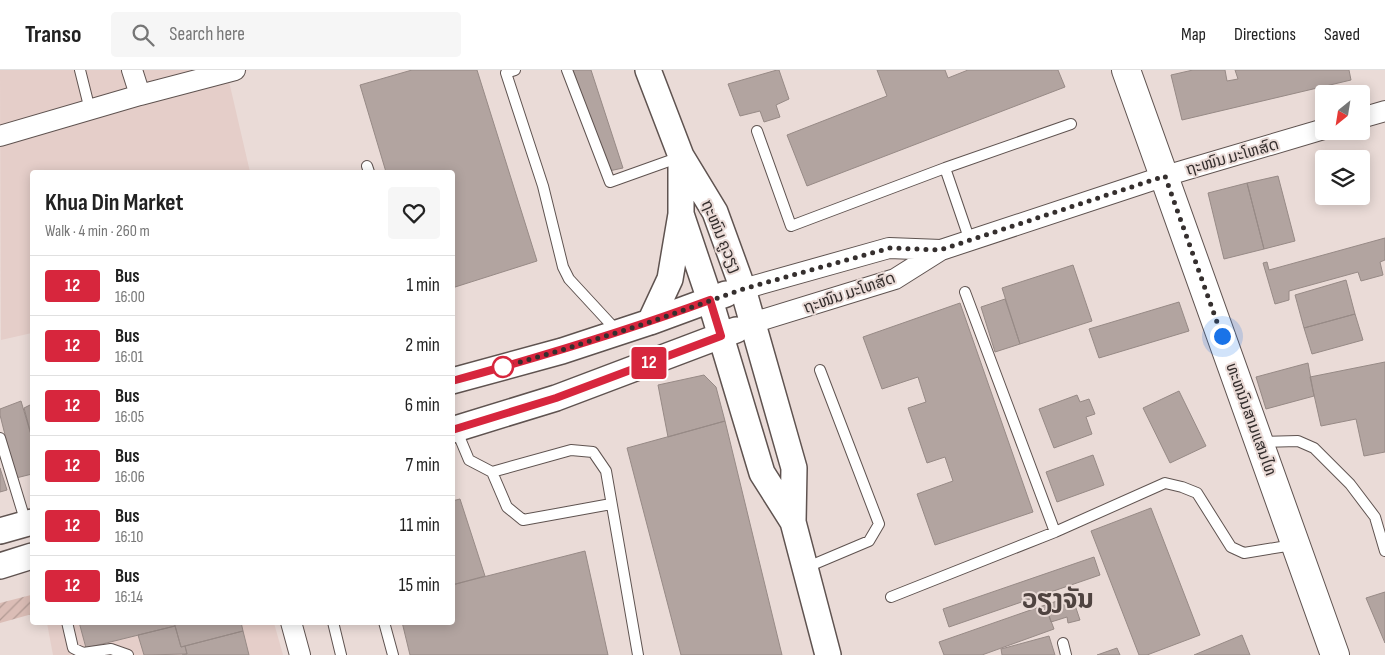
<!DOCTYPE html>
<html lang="en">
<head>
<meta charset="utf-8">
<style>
  body { margin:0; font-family:"Sofia Sans Condensed","Noto Sans Lao",sans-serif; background:#f6f6f6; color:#222; height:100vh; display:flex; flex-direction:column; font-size:19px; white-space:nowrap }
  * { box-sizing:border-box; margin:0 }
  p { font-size:16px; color:#767676 }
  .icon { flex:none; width:28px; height:28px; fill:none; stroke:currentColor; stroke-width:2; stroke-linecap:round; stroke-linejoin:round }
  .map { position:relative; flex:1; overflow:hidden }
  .drawer { position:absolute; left:30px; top:100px; width:425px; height:455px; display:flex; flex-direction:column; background:#fff; border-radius:5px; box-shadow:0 2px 12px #0003 }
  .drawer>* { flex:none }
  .badge { padding:0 10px; border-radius:4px; font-size:18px; line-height:32px }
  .needle { width:32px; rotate:210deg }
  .tools { position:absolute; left:1315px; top:15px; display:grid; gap:10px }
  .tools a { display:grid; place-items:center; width:55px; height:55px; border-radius:5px; background:#fff; box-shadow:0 2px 12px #0003; font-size:25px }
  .you { position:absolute; width:25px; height:25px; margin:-12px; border:4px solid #fff; border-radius:50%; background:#1a73e8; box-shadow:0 0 0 8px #1a73e833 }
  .map>.badge { position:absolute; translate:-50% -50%; box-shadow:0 0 0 2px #fff }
  .round { display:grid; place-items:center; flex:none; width:52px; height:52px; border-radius:5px; background:#f6f6f6 }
  .overview { display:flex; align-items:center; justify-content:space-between; height:85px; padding:0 15px }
  h1 { font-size:24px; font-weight:700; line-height:38px }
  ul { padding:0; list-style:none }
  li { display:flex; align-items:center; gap:15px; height:60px; padding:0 15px; border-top:1px solid #e0e0e0 }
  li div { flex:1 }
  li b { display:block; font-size:19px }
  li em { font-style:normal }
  li .badge { min-width:55px; font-weight:700; text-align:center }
  header { display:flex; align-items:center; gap:30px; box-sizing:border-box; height:70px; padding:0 25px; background:#fff; border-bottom:1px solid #e0e0e0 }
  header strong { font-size:24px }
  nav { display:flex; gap:28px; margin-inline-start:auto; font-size:18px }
  .search { width:350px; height:45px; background:#f6f6f6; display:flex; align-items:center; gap:12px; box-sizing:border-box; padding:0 18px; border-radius:5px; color:#767676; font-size:19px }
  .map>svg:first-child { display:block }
  .built { fill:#e5cec9 }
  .garden { fill:url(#garden-furrows) }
  .building { fill:#b2a4a0; stroke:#978a86 }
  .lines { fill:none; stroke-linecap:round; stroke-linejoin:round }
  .service-casing { stroke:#5f5350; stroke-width:12 }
  .minor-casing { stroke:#5f5350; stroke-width:22 }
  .tertiary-casing { stroke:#5f5350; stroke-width:28 }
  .primary-casing { stroke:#5f5350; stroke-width:30 }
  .service { stroke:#fff; stroke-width:10 }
  .minor { stroke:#fff; stroke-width:20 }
  .tertiary { stroke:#fff; stroke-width:25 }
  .primary { stroke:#fff; stroke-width:28 }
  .line-casing { stroke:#fff; stroke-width:11 }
  .line { stroke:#d7263d; stroke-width:8 }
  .walk { stroke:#352f2e; stroke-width:5; stroke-dasharray:0 9 }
  .stop-dot { fill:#fff; stroke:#d7263d; stroke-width:2.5 }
  .labels { text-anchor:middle; stroke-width:4; stroke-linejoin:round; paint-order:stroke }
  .street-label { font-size:16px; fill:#352f2e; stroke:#eadbd7 }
  .town-label { font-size:26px; font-weight:bold; fill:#4f4340; stroke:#eadbd7 }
</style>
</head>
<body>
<header>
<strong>Transo</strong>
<div class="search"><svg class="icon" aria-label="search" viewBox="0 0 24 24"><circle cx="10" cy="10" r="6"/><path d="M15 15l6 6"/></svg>Search here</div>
<nav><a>Map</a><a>Directions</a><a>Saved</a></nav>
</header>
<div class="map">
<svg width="1385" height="585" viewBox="0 0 1385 585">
  <defs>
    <pattern id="garden-furrows" width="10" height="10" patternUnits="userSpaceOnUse" patternTransform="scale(1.25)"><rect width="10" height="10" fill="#dbbdb6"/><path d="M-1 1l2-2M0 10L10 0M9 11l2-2" fill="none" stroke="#b29a94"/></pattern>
  </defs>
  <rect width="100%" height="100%" fill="#eadbd7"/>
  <path class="built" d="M 0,0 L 249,0 L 228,7 L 250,102 L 32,102 L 32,263 L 1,270 Z
    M 47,553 L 274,553 L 283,585 L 53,585 Z"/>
  <path class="garden" d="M 31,525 L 32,544 L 0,553 L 0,533 Z"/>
  <path class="building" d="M 412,0 L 477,0 L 537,191 L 452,218 L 452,102 L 386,102 L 360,15 Z
    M 573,0 L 591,0 L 623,98 L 609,101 Z
    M 777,0 L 779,0 L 789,29 L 776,35 L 780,47 L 764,52 L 760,41 L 740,46 L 728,14 Z
    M 877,0 L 945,0 L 948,8 L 968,0 L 1058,0 L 1065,17 L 807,116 L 787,65 L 887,26 Z
    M 1193,0 L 1225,0 L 1227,11 L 1238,9 L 1235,0 L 1349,0 L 1351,10 L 1182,50 L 1171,5 Z
    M 1278,106 L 1295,171 L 1264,179 L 1247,113 Z
    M 1247,113 L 1264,179 L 1224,189 L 1208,123 Z
    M 1385,168 L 1385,190 L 1380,192 L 1383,205 L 1361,211 L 1358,202 L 1289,221 L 1289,230 L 1275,234 L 1263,193 L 1267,192 L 1269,200 Z
    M 1073,195 L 1092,251 L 1020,274 L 1002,218 Z
    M 1346,210 L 1355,244 L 1304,258 L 1295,225 Z
    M 1005,229 L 1020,274 L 995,282 L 981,237 Z
    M 1179,232 L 1189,261 L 1099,288 L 1089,259 Z
    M 960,233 L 1033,442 L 935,475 L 917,424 L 953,411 L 945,387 L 927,393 L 908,338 L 926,332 L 918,307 L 882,319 L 863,267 Z
    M 1355,244 L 1363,270 L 1312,284 L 1304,258 Z
    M 1385,292 L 1385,382 L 1364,386 L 1356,349 L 1321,356 L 1310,307 Z
    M 1308,293 L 1314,326 L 1266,339 L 1256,307 Z
    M 704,305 L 716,317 L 725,351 L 668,367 L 658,315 Z
    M 1179,321 L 1206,376 L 1170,393 L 1143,338 Z
    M 1077,325 L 1080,332 L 1089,329 L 1095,344 L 1086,347 L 1092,364 L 1054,378 L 1039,339 Z
    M 21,331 L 32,368 L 32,404 L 16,408 L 0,345 L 0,339 Z
    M 32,334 L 32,368 L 24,338 Z
    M 725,351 L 782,585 L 681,585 L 627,378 Z
    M 1093,385 L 1104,415 L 1057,432 L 1046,402 Z
    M 0,398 L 7,420 L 0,422 Z
    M 460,429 L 485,506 L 452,515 L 452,431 Z
    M 1151,438 L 1200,565 L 1147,585 L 1139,585 L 1091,461 Z
    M 585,481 L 608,585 L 410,585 L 402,552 L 452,552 L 452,515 Z
    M 1094,487 L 1100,505 L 949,557 L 943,539 Z
    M 1385,522 L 1385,573 L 1366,528 Z
    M 1072,526 L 1080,550 L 1068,553 L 1067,547 L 1051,552 L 1045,535 Z
    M 1045,535 L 1054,559 L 982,585 L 944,585 L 939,572 Z
    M 79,552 L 174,552 L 175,556 L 86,578 Z
    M 174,552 L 241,552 L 243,561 L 181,577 Z
    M 175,556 L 181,577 L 185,576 L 187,584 L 144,585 L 138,565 Z
    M 243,561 L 249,585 L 182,585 L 187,584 L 185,576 Z
    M 1242,565 L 1250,585 L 1194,585 Z
    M 1049,566 L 1055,585 L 1002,585 L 1001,579 Z
    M 1117,578 L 1120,585 L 1097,585 Z"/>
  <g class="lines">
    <g class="service-casing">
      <path id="service" d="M 80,0 L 90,40
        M 515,0 L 506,3 L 543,116 L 563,197 L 569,209 L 617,261
        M 567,0 L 610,112 L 680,87
        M 757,61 L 791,156 L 945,98 L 1071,54
        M 367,96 L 369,102
        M 945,98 L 970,171
        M 965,222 L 1055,462
        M 456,359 L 469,390 L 492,402 L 507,437 L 523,450 L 611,434
        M 0,368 L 26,453
        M 1261,372 L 1298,371 L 1314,378 L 1350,414 L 1375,447 L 1385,481
        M 492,402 L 571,380 L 593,382 L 606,401 L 638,585
        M 805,498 L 869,471 L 879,454 L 820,300
        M 891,527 L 1055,462 L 1165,413 L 1182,417 L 1197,423 L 1231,477 L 1244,483 L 1293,475
        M 67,552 L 73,578 L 83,583 L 111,579 L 128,585
        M 333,552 L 341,585
        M 384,552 L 393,585
        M 1063,573 L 1066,585"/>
    </g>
    <g class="minor-casing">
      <path id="minor" d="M 132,0 L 140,25
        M 1361,48 L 1385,41
        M 0,66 L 140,25 L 235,0
        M 743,219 L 889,178 L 941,180
        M 752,253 L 895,209 L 941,180 L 1165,106 L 1324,59
        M 291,552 L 300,585"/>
    </g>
    <g class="tertiary-casing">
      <path id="tertiary" d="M 648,0 L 681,86 L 715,142 L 743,219 L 794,398 L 793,452 L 828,585
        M 681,86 L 681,144 L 710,230 L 762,403 L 793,452
        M 650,252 L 670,209 L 681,144
        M 452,311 L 562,281 L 650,252 L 726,224
        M 452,360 L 556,328 L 736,260
        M 0,461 L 32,452
        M 0,496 L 32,486"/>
    </g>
    <g class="primary-casing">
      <path id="primary" d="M 1126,0 L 1335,585"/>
    </g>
    <use href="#service" class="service"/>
    <use href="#minor" class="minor"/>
    <use href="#tertiary" class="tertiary"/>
    <use href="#primary" class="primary"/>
  </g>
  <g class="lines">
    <g class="line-casing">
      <path id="line" d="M 452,311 C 540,287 626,261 710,230 L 721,266 L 556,328 L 452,360"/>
    </g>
    <use href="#line" class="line"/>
    <path class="walk" d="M 503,297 L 562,280 L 650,252 L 743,219 L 890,178 L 940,180 L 1165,106 L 1222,266"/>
  </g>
  <circle class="stop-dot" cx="503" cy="297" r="10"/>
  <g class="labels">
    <g class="street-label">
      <text transform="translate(1232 86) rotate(-16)" y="6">ຖະໜົນ ມະໂຫສົດ</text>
      <text transform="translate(722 166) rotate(67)" y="6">ຖະໜົນ ຄູວຽງ</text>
      <text transform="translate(849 222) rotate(-19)" y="6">ຖະໜົນ ມະໂຫສົດ</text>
      <text transform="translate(1252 349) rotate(70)" y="6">ທະຫນົນສາມແສນໄທ</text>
    </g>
    <g class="town-label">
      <text x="1058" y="538">ວຽງຈັນ</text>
    </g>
  </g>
</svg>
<div class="tools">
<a><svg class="needle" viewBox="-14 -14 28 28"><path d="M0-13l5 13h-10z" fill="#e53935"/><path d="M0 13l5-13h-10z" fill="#767676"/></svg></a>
<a><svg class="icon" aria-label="layers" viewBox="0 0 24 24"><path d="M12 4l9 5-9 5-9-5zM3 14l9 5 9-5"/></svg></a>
</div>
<div class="you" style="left:1222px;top:266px"></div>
<b class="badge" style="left:649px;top:293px;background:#d7263d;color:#fff">12</b>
<section class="drawer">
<div class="overview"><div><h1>Khua Din Market</h1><p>Walk · 4 min · 260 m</p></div><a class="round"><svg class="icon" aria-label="heart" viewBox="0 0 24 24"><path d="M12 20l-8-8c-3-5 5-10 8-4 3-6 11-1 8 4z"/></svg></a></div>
<ul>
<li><span class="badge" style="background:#d7263d;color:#fff">12</span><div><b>Bus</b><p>16:00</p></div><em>1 min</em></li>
<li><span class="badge" style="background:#d7263d;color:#fff">12</span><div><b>Bus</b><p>16:01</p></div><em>2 min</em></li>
<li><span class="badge" style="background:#d7263d;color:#fff">12</span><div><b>Bus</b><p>16:05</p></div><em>6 min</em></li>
<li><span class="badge" style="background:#d7263d;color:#fff">12</span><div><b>Bus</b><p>16:06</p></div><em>7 min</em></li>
<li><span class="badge" style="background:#d7263d;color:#fff">12</span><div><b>Bus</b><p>16:10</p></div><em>11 min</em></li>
<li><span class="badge" style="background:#d7263d;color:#fff">12</span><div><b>Bus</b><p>16:14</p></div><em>15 min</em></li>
</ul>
</section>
</div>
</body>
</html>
